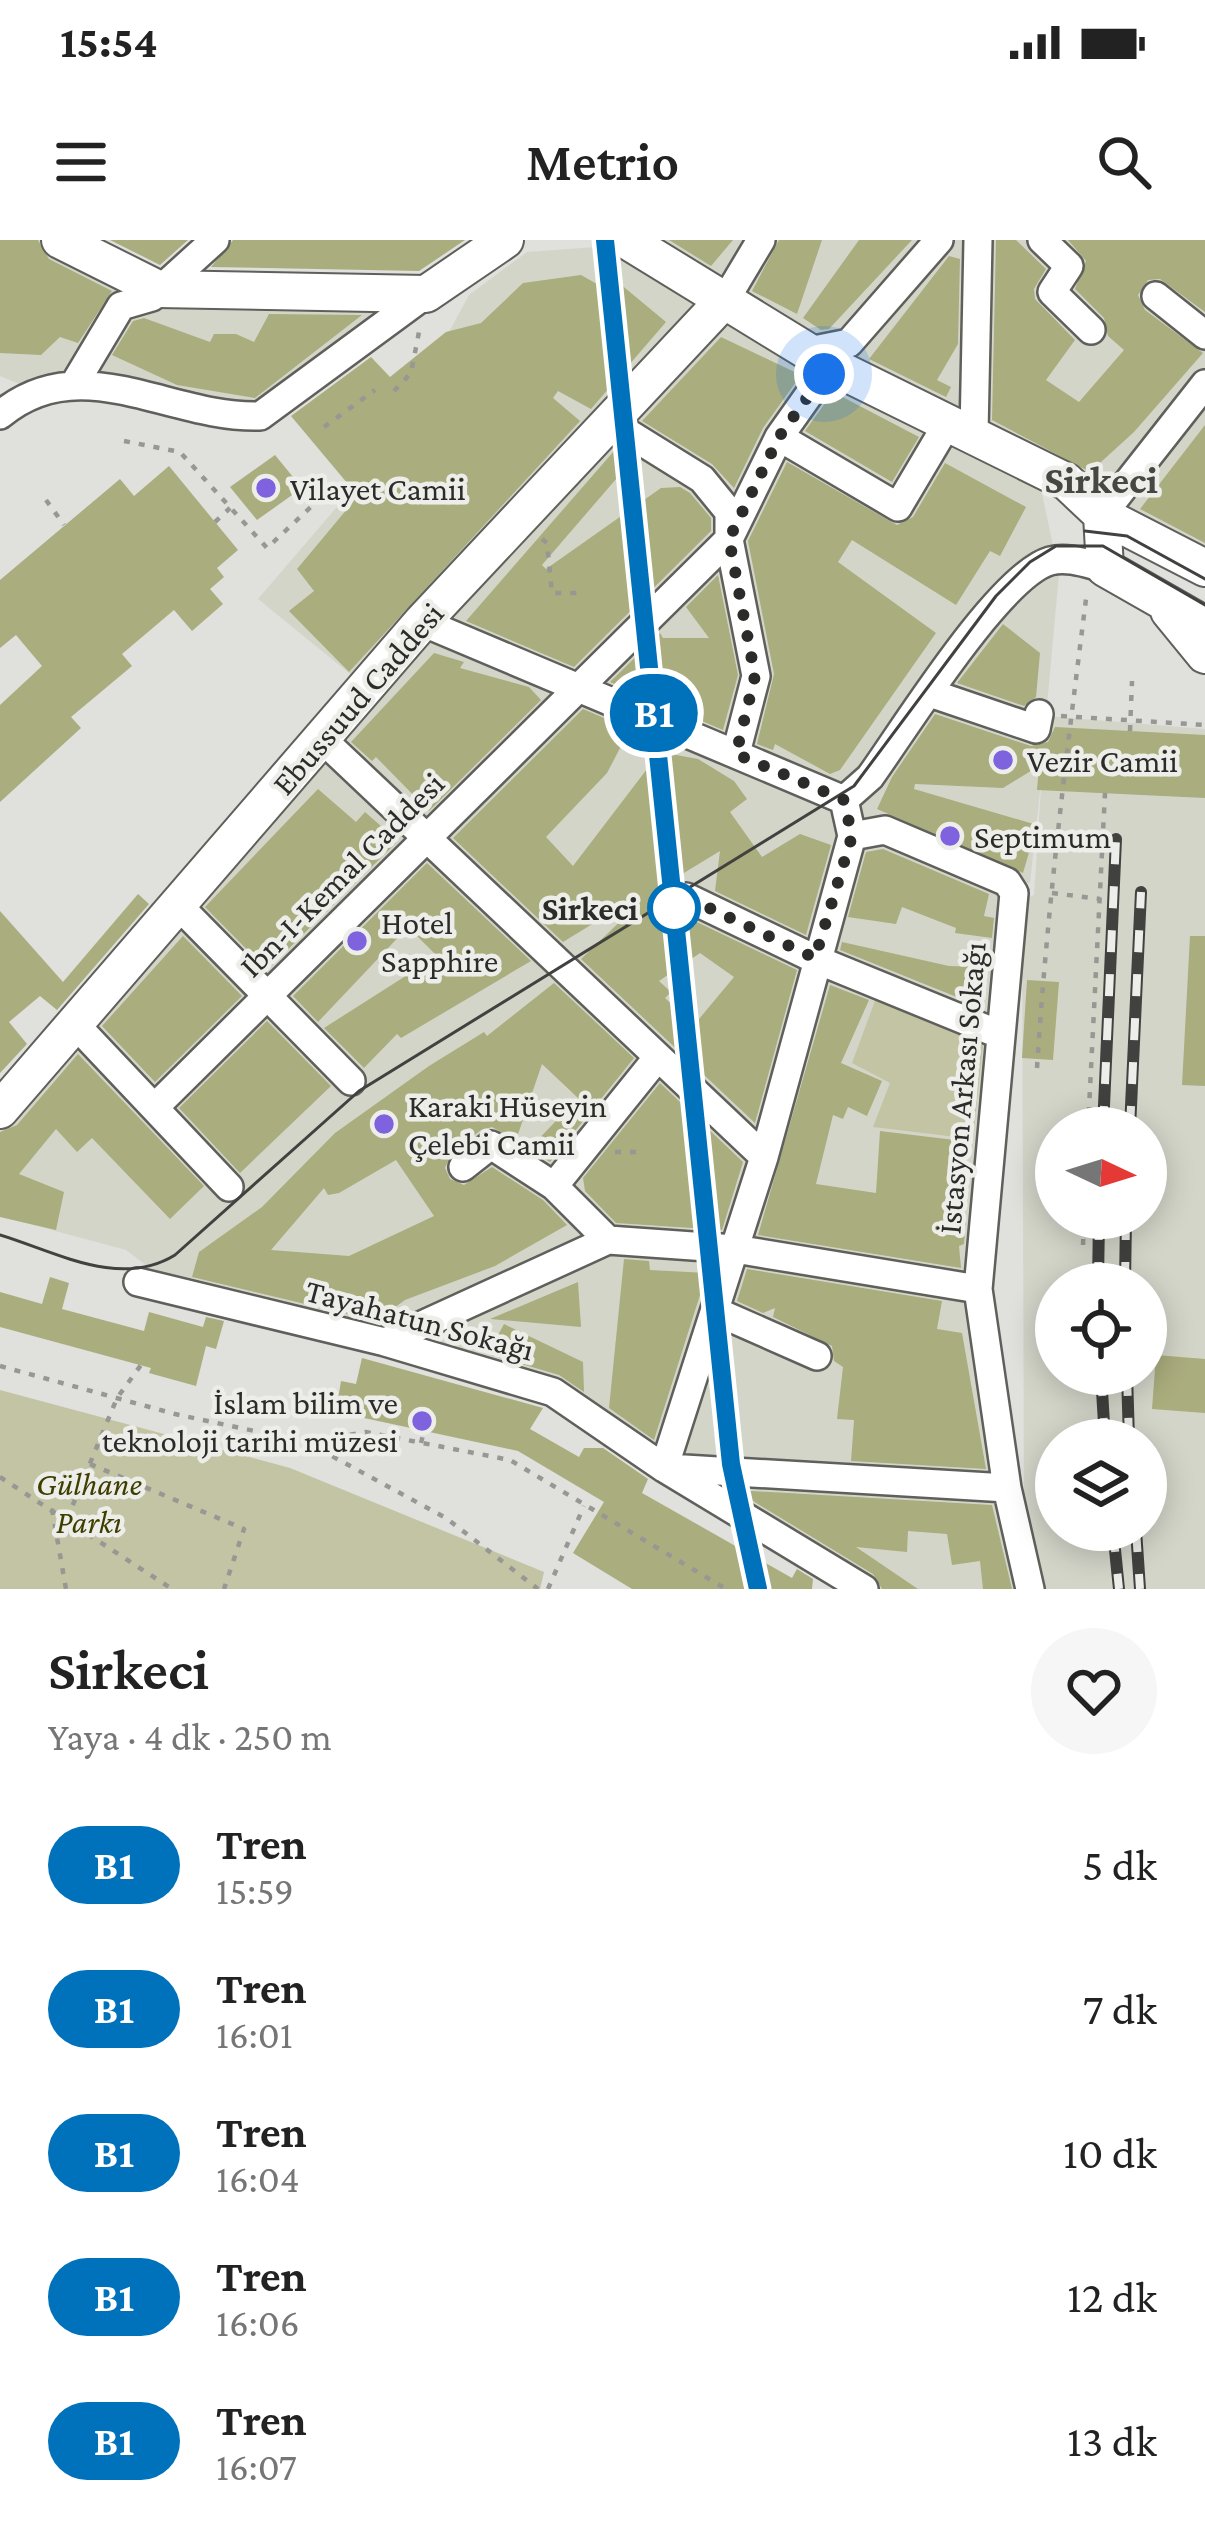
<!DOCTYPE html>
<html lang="tr">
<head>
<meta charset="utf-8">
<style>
  body { margin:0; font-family:"Crimson Pro",serif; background:#f6f6f6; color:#222; height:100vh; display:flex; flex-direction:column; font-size:45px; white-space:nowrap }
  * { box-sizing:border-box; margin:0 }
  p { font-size:39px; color:#767676 }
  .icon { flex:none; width:66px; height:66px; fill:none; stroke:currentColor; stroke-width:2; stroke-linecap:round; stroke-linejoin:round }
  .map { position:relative; height:1349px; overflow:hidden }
  .drawer { display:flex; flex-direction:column; background:#fff; flex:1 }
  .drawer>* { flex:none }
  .badge { padding:0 24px; border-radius:39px; font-size:42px; line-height:78px }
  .needle { width:78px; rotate:94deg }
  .fabs { position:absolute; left:1035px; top:867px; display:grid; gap:24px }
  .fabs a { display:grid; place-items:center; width:132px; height:132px; border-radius:50%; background:#fff; box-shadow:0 6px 30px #0003; font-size:60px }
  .you { position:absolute; width:60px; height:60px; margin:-30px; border:9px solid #fff; border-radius:50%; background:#1a73e8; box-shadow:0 0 0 18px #1a73e833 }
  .map>.badge { position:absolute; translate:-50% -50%; box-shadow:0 0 0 6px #fff }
  .round { display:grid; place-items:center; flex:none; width:126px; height:126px; border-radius:63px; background:#f6f6f6 }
  .head { display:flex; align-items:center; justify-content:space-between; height:204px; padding:0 48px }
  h1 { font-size:57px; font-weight:600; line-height:90px }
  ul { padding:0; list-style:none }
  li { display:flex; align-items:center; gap:36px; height:144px; padding:0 48px }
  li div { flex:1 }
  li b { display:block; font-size:45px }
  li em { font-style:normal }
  li .badge { min-width:132px; font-weight:700; text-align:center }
  .status { display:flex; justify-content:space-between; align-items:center; height:84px; padding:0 60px; background:#fff; direction:ltr }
  .status svg { height:33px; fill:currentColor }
  header { display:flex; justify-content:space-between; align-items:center; height:156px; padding:0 48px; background:#fff; font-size:54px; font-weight:600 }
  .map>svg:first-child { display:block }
  .built { fill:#d4d5c9; fill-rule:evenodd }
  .green { fill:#c2c4a3 }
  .building { fill:#aaad7d; fill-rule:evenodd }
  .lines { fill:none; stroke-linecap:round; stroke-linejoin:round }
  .minor-casing { stroke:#5f5f5b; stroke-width:32 }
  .major-casing { stroke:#5f5f5b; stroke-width:40 }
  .path { stroke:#979794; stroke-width:4.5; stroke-dasharray:6 9; stroke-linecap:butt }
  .minor { stroke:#fff; stroke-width:27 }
  .major { stroke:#fff; stroke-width:36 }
  .tram { stroke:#41413f; stroke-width:3 }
  .rail-casing { stroke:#41413f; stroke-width:12 }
  .rail { stroke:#edede9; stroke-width:8; stroke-dasharray:22; stroke-linecap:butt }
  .line-casing { stroke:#fff; stroke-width:27 }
  .line { stroke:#0072bc; stroke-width:18 }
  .walk { stroke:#2b2b29; stroke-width:12; stroke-dasharray:0 21.6 }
  .poi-dot { fill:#7f62dd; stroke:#edede9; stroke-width:4.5 }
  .stop-dot { fill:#fff; stroke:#0072bc; stroke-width:6 }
  .labels { text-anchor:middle; stroke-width:9; stroke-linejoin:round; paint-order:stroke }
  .poi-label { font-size:33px; fill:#2b2b29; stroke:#edede9; text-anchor:start }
  .street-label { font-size:33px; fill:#2b2b29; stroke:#edede9 }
  .stop-label { font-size:33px; font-weight:bold; fill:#2b2b29; stroke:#edede9; text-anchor:end }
  .park-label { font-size:33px; font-style:italic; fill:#3e3e00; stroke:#edede9 }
  .quarter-label { font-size:39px; font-weight:bold; fill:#464642; stroke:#edede9 }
</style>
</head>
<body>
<div class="status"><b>15:54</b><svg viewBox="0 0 49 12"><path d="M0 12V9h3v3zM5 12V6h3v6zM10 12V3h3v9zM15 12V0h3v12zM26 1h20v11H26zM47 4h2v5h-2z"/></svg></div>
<header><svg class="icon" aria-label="menu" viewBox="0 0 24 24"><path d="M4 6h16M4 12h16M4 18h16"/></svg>Metrio<svg class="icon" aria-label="search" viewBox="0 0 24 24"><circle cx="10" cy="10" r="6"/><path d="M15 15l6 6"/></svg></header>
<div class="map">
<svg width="1205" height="1349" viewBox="0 0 1205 1349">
  <rect width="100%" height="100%" fill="#e0e0dc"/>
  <path class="built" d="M 0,0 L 43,0 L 157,55 L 409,61 L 271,165 L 27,147 L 0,136 Z
    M 651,0 L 1205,0 L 1205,313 L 844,118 Z
    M 596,7 L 713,55 L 1040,244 L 1059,334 L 1046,476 L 1205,489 L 1205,1349 L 1039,1349 L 1024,1264 L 1022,660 L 1034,655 L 1042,533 L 1030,643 L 1021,643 L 981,1053 L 1029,1349 L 870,1349 L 549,1146 L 176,1048 L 126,1010 L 0,976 L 0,877 L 360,442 L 258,359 L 384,212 L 469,55 L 527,12 ZM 1056,888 L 1146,888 L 1146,978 L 1056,978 ZM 1056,1044 L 1146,1044 L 1146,1134 L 1056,1134 ZM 1056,1200 L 1146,1200 L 1146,1290 L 1056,1290 Z"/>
  <path class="green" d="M 879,750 L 984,796 L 973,899 L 873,887 L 890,843 L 852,823 Z
    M 0,1150 L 290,1228 L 544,1332 L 540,1349 L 0,1349 Z"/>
  <path class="building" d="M 0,0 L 38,0 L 49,19 L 112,51 L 78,103 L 60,97 L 41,115 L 0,113 Z
    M 110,0 L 188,0 L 160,25 Z
    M 233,0 L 465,0 L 419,31 L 211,27 Z
    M 669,0 L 733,0 L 711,26 Z
    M 779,0 L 822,0 L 797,74 L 752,51 Z
    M 859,0 L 912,0 L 829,89 L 821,90 L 803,78 Z
    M 996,0 L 1016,0 L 1046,29 L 1034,49 L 1035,59 L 1075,100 L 1046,140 L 1079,162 L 1124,110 L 1108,96 L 1104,78 L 1075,49 L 1086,21 L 1068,0 L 1205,0 L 1205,72 L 1160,39 L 1148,40 L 1138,55 L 1145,70 L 1203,113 L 1134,192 L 1090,232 L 992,180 Z
    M 949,16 L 960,19 L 958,104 L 937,140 L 951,147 L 946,157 L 869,119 Z
    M 581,35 L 611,52 L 619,43 L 666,82 L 591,169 L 558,151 L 553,158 L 580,181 L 349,432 L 289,371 L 314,351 L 297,329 L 358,256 L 291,176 L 371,117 L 390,137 L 446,92 L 481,83 L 523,43 Z
    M 269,74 L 362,75 L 255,158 L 177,145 L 112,115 L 133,81 L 144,78 L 210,102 L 214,94 L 236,94 L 254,102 Z
    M 721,97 L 801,135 L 763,188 L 734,248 L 712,224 L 642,181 Z
    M 833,152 L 919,197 L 892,242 L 805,191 Z
    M 1205,185 L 1205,303 L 1140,269 Z
    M 614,211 L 629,224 L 542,325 L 546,329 L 661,248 L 680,247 L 690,253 L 711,278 L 711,291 L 574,427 L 466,381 Z
    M 275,215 L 302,248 L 257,280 L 230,247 Z
    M 787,222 L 897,285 L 913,277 L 945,223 L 1026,267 L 1000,316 L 990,311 L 956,365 L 852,300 L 838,322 L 936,393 L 840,530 L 830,534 L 775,504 L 773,510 L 757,504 L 774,434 L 748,301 Z
    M 169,226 L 238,310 L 217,328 L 224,337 L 210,349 L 223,364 L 192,391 L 174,370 L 122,414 L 132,426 L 71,477 L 81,488 L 0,562 L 0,465 L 42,426 L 16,395 L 0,408 L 0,340 L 120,239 L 134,256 Z
    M 718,335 L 738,435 L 723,490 L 610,442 L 660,393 L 663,398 L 709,398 L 686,367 Z
    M 1003,384 L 1040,413 L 1036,457 L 1024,466 L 957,443 Z
    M 434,413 L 464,422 L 460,428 L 529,447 L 541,460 L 429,571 L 376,517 L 372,521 L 351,502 Z
    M 583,469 L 630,489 L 607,533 L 546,597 L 573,626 L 660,512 L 698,519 L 734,541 L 747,559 L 730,572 L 762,617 L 800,594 L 831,605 L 806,695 L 715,651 L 720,611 L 651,653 L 669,660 L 678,673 L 797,730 L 755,883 L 581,719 L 631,671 L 625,664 L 563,702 L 453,598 ZM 700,713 L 734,737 L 694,785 L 665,758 L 671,752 L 659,741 Z
    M 935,474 L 1031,506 L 1048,502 L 1055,487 L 1205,495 L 1205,558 L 1037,550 L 1039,526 L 1003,548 L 915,544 L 914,549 L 1037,585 L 1023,633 L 877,569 L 892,537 Z
    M 318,549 L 356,582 L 365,572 L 398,601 L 267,730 L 205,667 Z
    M 883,609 L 989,654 L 984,676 L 994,678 L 992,698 L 955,693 L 956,688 L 902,667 L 896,684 L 848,677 L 866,612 Z
    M 427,623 L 531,721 L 401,798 L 397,794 L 364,828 L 324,788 L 437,716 L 408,687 L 318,782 L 293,756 Z
    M 138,654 L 149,664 L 57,770 L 40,756 L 9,782 L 27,804 L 0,833 L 0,671 L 63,742 Z
    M 183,696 L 242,756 L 155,842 L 102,786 Z
    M 1190,696 L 1205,696 L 1205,846 L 1182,845 Z
    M 842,702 L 949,726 L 982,727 L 979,766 L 840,710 Z
    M 1027,740 L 1059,742 L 1053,820 L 1022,818 Z
    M 554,743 L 634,818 L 550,922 L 529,909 L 578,858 L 542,824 L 516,900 L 492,887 L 481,890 L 451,914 L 445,928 L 450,939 L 464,945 L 492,927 L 543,960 L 567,985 L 495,1026 L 405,1060 L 376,1081 L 192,1037 L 199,1012 L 262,967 L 335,893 L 429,826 L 484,792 L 487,796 ZM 396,920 L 434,976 L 349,1016 L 271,1010 L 324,948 L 328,955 L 339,953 Z
    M 830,745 L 869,760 L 841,823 L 882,841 L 867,876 L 848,867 L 843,879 L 833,875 L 816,944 L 876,953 L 880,891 L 963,901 L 958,980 L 966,977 L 964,1004 L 959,1006 L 961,1028 L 758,995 Z
    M 267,781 L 331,846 L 240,933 L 179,868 Z
    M 78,814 L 204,946 L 170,979 L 92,898 L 77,912 L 56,889 L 19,934 L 64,952 L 56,990 L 0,977 L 0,892 L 17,885 Z
    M 660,843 L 743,922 L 722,990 L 616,983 L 585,951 L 583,938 Z
    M 624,1019 L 649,1021 L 650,1030 L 707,1033 L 654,1200 L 609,1168 Z
    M 747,1029 L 942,1061 L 937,1089 L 962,1093 L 986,1229 L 851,1221 L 854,1180 L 837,1179 L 843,1127 L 834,1121 L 832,1106 L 773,1077 L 775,1068 L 763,1073 L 737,1061 Z
    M 50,1037 L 69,1043 L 62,1069 L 144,1091 L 149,1072 L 203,1087 L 206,1077 L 224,1081 L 216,1109 L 206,1106 L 196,1146 L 149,1133 L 151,1128 L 0,1087 L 0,1052 L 42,1064 Z
    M 578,1042 L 581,1087 L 490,1079 Z
    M 504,1084 L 583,1122 L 584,1152 L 559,1135 L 488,1114 Z
    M 1156,1115 L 1205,1119 L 1205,1173 L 1152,1169 Z
    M 362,1118 L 543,1168 L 530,1189 L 579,1217 L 584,1208 L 603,1208 L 648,1239 L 642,1253 L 792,1338 L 797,1329 L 813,1339 L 812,1349 L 632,1349 L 573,1313 L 604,1262 L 518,1211 L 336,1172 L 341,1141 L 356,1144 Z
    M 735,1250 L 992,1265 L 1012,1349 L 983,1349 L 980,1321 L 952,1325 L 947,1294 L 908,1291 L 907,1312 L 856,1307 L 918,1349 L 882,1349 L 873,1334 Z"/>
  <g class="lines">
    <g class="minor-casing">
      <path id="minor" d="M 1042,0 L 1069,26 L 1052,52 L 1091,90
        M 1156,56 L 1205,95
        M 727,57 L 761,0
        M 809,111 L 849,103 L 939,0
        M 75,143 L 121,66 L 152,57 L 215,0
        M 0,175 C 81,107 169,179 260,176 L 426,54
        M 607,180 L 702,239 L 729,272 L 729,299 L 756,436 L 736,513
        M 974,193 L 978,0
        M 779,197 L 898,267 L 949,181
        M 1102,275 L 1205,144
        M 422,382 L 844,560
        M 930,453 L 1036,489 L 1039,474
        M 321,498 L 764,917
        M 844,560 L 870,537 C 904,490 999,336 1050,321 C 1068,316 1088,324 1105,328
        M 852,596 L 885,590 L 1007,642 L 1014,653 L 978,1049 L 1007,1248 L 1030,1349
        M 686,657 L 815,719 L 1001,795
        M 177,664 L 351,841
        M 74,783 L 229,947
        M 155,867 L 729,299 L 779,197 L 830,125
        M 463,927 L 491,905 L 554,946 L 608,1000
        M 554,946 L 658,817
        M 138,1042 L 385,1102 L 553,1152 L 664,1228 L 864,1349
        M 715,1071 L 817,1116
        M 385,1102 L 608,1000 L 735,1009 L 978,1049
        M 664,1228 L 764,917 L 852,596 L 844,560
        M 668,1228 L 1007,1248"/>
    </g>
    <g class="major-casing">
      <path id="major" d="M 60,0 L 158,49 L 426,54 L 505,0
        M 626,0 L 830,125 L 1067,242 L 1102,275 L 1205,328
        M 1102,275 L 1105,328 L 1205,385
        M 1169,371 L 1205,415
        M 0,870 L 422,382 L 727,57"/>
    </g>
    <path class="path" d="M 394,151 L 411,133 L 419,92
      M 324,187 L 375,150
      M 124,201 L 180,212 L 267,308 L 314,264
      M 46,260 L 64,285
      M 215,282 L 230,268
      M 542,299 L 547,303 L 552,353 L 583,353
      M 1061,476 L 1205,485
      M 1130,491 L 1132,441
      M 1052,653 L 1100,659
      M 1037,828 C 1047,668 1067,510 1087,351
      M 1088,888 L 1105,553
      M 615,912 L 645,912
      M 1083,1005 L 1084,978
      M 0,1126 L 175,1174 L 306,1202 L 366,1192 L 510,1220 L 726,1349
      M 306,1202 L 446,1278 L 538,1349
      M 421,1203 L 424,1191
      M 90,1224 L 244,1289 L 224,1349
      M 0,1237 L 172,1349
      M 52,1269 L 66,1349
      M 67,1279 L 117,1158 L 141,1125
      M 548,1349 L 584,1266"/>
    <use href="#minor" class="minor"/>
    <use href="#major" class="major"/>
    <path class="tram" d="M 1085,291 L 1127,296 L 1205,339
      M 0,995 C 56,1012 120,1049 175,1015 L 359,851 L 854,546 L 996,356 L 1030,322 L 1056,306 L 1103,306 L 1205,365"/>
    <g class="rail-casing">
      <path id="rail" d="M 1103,888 L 1116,599
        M 1130,888 L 1141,652
        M 1098,1044 L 1099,978
        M 1125,1044 L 1126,978
        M 1101,1134 L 1105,1200
        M 1127,1134 L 1129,1200
        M 1113,1290 L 1119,1349
        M 1136,1290 L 1140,1349"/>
    </g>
    <use href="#rail" class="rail"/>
  </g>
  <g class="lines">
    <g class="line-casing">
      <path id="line" d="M 605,0 L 731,1224 L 758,1349"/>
    </g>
    <use href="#line" class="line"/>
    <path class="walk" d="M 674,668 L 686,657 L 815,718 L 852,596 L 844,560 L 736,514 L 755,436 L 729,299 L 779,197 L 824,134"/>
  </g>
  <g class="poi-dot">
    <circle cx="266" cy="248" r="12"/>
    <circle cx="1003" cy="520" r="12"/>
    <circle cx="950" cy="596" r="12"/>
    <circle cx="357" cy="701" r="12"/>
    <circle cx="384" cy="884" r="12"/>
    <circle cx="422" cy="1181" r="12"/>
  </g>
  <circle class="stop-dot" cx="674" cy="668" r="24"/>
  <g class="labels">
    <g class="poi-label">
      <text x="290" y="260">Vilayet Camii</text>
      <text x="1027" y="532">Vezir Camii</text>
      <text x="974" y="608">Septimum</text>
      <text x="381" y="694">Hotel<tspan x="381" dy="38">Sapphire</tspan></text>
      <text x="408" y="877">Karaki Hüseyin<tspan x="408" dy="38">Çelebi Camii</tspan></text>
      <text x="398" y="1174" text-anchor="end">İslam bilim ve<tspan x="398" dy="38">teknoloji tarihi müzesi</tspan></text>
    </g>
    <g class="street-label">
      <text transform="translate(357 458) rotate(-49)" y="12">Ebussuud Caddesi</text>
      <text transform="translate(341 634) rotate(-45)" y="12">Ibn-I-Kemal Caddesi</text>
      <text transform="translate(961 848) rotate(-85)" y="12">İstasyon Arkası Sokağı</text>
      <text transform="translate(420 1079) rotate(15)" y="12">Tayahatun Sokağı</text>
    </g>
    <g class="stop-label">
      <text x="638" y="680">Sirkeci</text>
    </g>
    <g class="park-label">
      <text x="89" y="1255">Gülhane<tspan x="89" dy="38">Parkı</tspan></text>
    </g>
    <g class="quarter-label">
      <text x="1101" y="253">Sirkeci</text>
    </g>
  </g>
</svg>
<div class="fabs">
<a><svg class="needle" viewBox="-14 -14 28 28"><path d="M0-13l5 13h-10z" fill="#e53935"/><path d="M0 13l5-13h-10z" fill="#767676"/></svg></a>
<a><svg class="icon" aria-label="locate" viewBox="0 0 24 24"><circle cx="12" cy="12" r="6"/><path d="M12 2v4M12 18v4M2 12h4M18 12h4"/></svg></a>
<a><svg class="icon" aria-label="layers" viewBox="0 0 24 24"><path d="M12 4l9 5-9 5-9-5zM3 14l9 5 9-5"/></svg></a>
</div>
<div class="you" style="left:824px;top:134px"></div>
<b class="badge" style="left:654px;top:473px;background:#0072bc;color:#fff">B1</b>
</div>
<section class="drawer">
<div class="head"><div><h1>Sirkeci</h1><p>Yaya · 4 dk · 250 m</p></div><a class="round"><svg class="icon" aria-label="heart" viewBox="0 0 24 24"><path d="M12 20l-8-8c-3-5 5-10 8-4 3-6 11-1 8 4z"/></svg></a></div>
<ul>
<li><span class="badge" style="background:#0072bc;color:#fff">B1</span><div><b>Tren</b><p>15:59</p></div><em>5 dk</em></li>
<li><span class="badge" style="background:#0072bc;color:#fff">B1</span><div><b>Tren</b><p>16:01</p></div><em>7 dk</em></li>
<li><span class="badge" style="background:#0072bc;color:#fff">B1</span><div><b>Tren</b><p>16:04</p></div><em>10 dk</em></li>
<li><span class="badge" style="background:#0072bc;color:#fff">B1</span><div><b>Tren</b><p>16:06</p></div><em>12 dk</em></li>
<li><span class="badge" style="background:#0072bc;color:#fff">B1</span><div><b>Tren</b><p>16:07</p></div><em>13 dk</em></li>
</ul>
</section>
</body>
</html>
